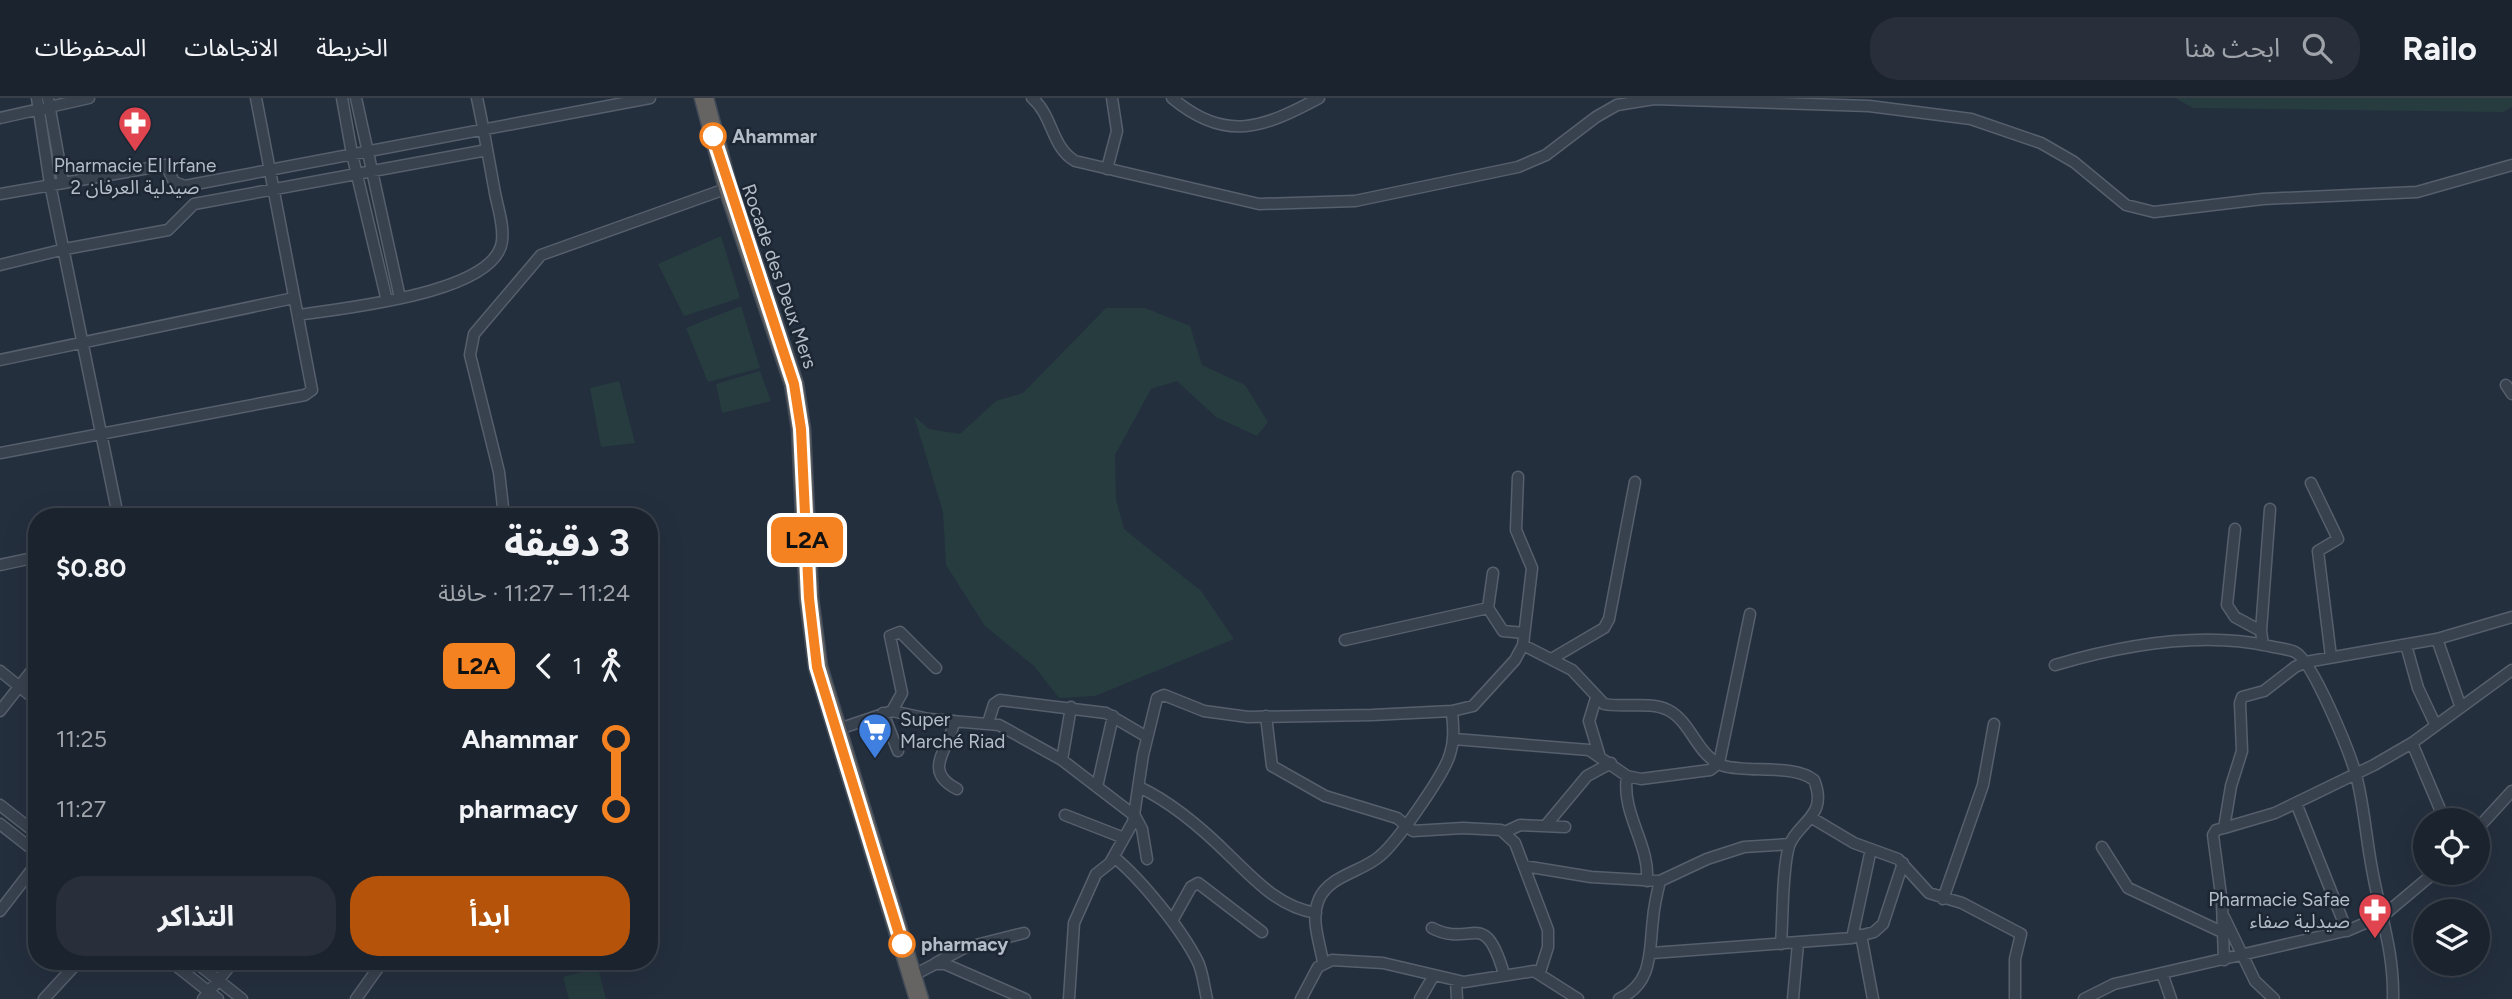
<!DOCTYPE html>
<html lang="ar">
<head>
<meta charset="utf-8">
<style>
  body { margin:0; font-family:Figtree,"Noto Sans Arabic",sans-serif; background:#282f3a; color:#f1f3f6; direction:rtl; height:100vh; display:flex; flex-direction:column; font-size:26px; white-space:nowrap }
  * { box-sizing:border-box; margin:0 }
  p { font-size:23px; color:#a0a4aa }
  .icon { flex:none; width:38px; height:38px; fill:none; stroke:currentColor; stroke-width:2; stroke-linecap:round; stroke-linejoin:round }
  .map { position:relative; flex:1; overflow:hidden; direction:ltr }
  .panel { position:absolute; left:28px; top:410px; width:630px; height:462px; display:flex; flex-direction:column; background:#1b232e; border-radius:28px; box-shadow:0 7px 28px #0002,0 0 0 2px #39404a; direction:rtl }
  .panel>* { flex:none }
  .badge { padding:0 14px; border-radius:10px; font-size:24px; line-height:46px }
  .buttons { position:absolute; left:2413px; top:710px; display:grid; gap:14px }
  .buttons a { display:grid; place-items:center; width:77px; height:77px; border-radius:50%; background:#1b232e; box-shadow:0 7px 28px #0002,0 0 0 2px #39404a; font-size:35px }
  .map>.badge { position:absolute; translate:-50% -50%; box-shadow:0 0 0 4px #fff }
  .legs { display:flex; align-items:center; gap:10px; height:77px; padding:0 28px; font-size:23px }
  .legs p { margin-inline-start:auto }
  .head { display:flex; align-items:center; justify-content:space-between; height:119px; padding:0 28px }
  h1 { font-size:38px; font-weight:700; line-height:52px }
  .action { display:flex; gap:14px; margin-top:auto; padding:14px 28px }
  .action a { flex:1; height:80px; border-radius:28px; background:#b45309; color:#fff; font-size:28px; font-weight:700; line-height:80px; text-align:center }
  .action a+a { background:#282f3a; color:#f1f3f6 }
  ul { padding:0 28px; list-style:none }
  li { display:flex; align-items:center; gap:24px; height:70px; font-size:26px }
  li i { display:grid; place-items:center; width:10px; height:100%; margin:0 9px; background:currentColor }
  li i::after { content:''; width:18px; height:18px; margin:-9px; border:5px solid; border-radius:50%; background:#1b232e }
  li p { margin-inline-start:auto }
  li:first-child i { background:linear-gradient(#0000 50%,currentColor 0) }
  li:last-child i { background:linear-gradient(currentColor 50%,#0000 0) }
  header { display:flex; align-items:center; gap:42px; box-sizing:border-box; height:98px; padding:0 35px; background:#1b232e; border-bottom:2px solid #39404a }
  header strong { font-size:33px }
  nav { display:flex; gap:38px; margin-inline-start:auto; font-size:24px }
  .search { width:490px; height:63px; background:#282f3a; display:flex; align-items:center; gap:18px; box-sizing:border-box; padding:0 24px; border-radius:28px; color:#a0a4aa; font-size:26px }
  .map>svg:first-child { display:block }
  .green { fill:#263c3f }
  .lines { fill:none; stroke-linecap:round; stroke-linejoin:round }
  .minor-casing { stroke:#565f6c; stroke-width:13 }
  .trunk-casing { stroke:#434c59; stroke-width:21 }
  .minor { stroke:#38414e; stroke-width:10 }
  .trunk { stroke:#656462; stroke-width:18 }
  .line-1-casing { stroke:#fff; stroke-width:16 }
  .line-1 { stroke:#f58220; stroke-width:10 }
  .stop-1-dot { fill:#fff; stroke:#f58220; stroke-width:3.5 }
  .labels { text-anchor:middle; stroke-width:5; stroke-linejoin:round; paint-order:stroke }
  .stop-label { font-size:19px; font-weight:bold; fill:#b4bcc9; stroke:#1d2633; text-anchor:start }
  .poi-label { font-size:19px; fill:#b4bcc9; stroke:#1d2633 }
  .street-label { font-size:19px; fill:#b4bcc9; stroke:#1d2633 }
</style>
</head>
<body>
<header>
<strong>Railo</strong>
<div class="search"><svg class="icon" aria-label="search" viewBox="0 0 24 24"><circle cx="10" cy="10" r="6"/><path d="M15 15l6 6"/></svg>ابحث هنا</div>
<nav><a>الخريطة</a><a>الاتجاهات</a><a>المحفوظات</a></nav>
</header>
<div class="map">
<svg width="2512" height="901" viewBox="0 0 2512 901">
  <rect width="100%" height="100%" fill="#242f3e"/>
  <path class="green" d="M 2175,0 L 2512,0 L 2512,9 L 2503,14 L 2193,10 Z
    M 721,138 L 740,200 L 684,218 L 658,166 Z
    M 741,208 L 760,270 L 708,284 L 686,230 Z
    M 1106,210 L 1145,210 L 1190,228 L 1202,267 L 1245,287 L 1268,324 L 1257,338 L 1216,319 L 1177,283 L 1151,291 L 1115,357 L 1116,401 L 1124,431 L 1201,493 L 1234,541 L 1095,598 L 1059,600 L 1034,568 L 985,528 L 946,467 L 943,414 L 914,318 L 929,331 L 960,336 L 996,303 L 1023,295 Z
    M 760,273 L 771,303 L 722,315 L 716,286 Z
    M 619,283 L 635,345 L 601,349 L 590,290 Z
    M 598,870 L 606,901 L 569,901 L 563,879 Z"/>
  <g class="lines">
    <g class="minor-casing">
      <path id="minor" d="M 37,0 L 50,86 L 118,418
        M 48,0 L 63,84
        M 342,0 L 352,56 L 387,203
        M 356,0 L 400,200
        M 1032,0 C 1053,17 1051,49 1075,63 L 1259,106 L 1355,103 L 1518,69 L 1546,57 L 1596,19 L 1617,7 L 1654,1 L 1869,8 L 1971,21 L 2041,45 L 2074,64 L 2126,107 L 2154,114 L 2263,101 L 2417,94 L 2512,67
        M 1172,0 C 1226,45 1263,30 1319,0
        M 0,20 L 89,0
        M 1107,71 L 1117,33 L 1112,0
        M 0,96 L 166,67 L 174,84 L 185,88 L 650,0
        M 0,167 L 65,151 L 168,132 L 194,106 L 487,52
        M 299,217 C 341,210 496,196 502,143 C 504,127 498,111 495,95 C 489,63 484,32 477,0
        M 0,262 L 294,200
        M 2506,287 L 2512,296
        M 0,355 L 305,297 L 312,292 L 256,0
        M 2311,385 L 2338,441 L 2318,453 L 2331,559
        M 504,418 L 499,374 L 470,257 L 474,236 L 541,157 L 728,90
        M 2235,431 L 2227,507 L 2235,519 L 2261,533 L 2263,547
        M 0,467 L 37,459
        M 1493,475 L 1488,510 L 1503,533 L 1524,535
        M 2261,533 L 2270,411
        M 2437,541 L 2460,607
        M 1345,542 L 1488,510
        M 1523,547 L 1572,572 L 1604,606 C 1623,610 1650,603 1668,612 C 1692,624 1697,659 1724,668 C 1749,675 1794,666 1814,682 C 1829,719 1797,724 1789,748 C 1782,772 1783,819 1781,846
        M 2406,547 L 2418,590 L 2435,626
        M 1553,560 L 1604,530 L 1609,521 L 1635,384
        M 2055,567 C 2123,547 2200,533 2269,548 C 2277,550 2288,551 2295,554 C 2313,563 2350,655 2356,677 C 2364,707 2366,740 2372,771 C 2380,817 2394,852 2393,901
        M 0,573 L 37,603
        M 1596,600 L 1589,623 L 1599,656
        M 0,613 L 37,566
        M 892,613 L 902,595 L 890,538 L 900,534 L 936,570
        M 883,615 L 898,653
        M 1266,618 L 1272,668 L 1325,698 L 1397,720 L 1413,733 L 1463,730 L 1501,732 L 1515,745 L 1548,832 L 1548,849 L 1540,874
        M 954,623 C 951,650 920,672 957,691
        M 988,625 L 994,606 L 1000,602 L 1106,615 L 1147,639
        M 836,632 L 892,613 L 929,621 L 999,627 L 1062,662 L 1135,718 L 1142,731 L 1147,761
        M 1454,641 L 1589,652 L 1627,678 L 1641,681 L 1710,672 L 1719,665 L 1750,516
        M 2412,645 L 2445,723
        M 1062,662 L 1071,609
        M 1627,678 C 1621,716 1650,746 1647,783
        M 1097,689 L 1113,618
        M 1139,689 C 1173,705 1205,733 1231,759 C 1256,783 1279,809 1316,815
        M 2296,705 L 2347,833
        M 0,707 L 37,736
        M 1065,717 L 1124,740
        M 1812,720 L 1854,745 L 1898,761 L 1929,795 L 1962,805 L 2021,836 L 2015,861 L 2015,901
        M 0,726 L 37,755
        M 1547,726 L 1587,678 L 1611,665
        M 2224,730 L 2275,715 L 2374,667 L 2412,645 L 2512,572
        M 2478,730 L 2512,693
        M 1505,734 L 1520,727 L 1565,729
        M 2102,749 L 2128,790 L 2222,834
        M 1114,759 C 1142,782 1182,832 1198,864 C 1203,875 1204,889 1207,901
        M 1524,768 L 1591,779 L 1660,783 L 1707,761 L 1744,749 L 1790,746
        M 1943,801 L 1983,687 L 1994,626
        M 0,813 L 37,765
        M 2224,819 L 2255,883 L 2274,901
        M 1172,823 L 1191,789 L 1198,785 L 1262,834
        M 1432,830 C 1472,851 1484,807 1504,876
        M 1861,837 L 1873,901
        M 1852,840 L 1871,751
        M 1652,855 L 1852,840 L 1874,834 L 1883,826 L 1903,765
        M 2224,862 L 2222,805 L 2213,737 L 2216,732 L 2224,730 L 2231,688 L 2242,653 L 2240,605 L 2242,599 L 2264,593 L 2295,569 L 2306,564 L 2437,541 L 2512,519
        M 170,863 L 218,901
        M 194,863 L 242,901
        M 936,865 L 964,850 L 1024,835
        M 1323,865 C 1320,844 1310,822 1319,801 C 1330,777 1362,774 1380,758 C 1397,744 1444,677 1450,656 C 1455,641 1453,628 1452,613
        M 2162,875 L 2171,901
        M 912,878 L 935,866 L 945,866 L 1025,901
        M 1456,883 L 1457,901
        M 44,901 L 79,863
        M 203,901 L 234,863
        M 356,901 L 383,863
        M 1069,901 L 1074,825 L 1096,776 L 1110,765 L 1133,724 L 1143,657 L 1157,600 L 1164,597 L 1204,613 L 1248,619 L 1372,617 L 1452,613 L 1473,608 L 1515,562 L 1523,547 L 1532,470 L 1516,432 L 1518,379
        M 1301,901 L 1318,869 L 1332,862 L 1383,865 L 1464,884 L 1534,873 L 1578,901
        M 1420,901 L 1434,877
        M 1619,901 C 1654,885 1649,852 1653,821 C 1654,808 1657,795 1660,783
        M 1793,901 L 1798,845
        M 2084,901 L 2114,886 L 2349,832 L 2384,817 L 2434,775"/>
    </g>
    <g class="trunk-casing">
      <path id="trunk" d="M 704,0 L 728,90 L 794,286 L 801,331 L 809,500 L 818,569 L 919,901"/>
    </g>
    <use href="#minor" class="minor"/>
    <use href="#trunk" class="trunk"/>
  </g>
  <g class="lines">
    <g class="line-1-casing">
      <path id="line-1" d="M 713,38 L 794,286 L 801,331 L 809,500 L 817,569 L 902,846"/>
    </g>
    <use href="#line-1" class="line-1"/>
  </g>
  <defs>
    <g id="pharmacy-pin" transform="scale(1.75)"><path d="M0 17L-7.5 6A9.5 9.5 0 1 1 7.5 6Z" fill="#e0444e" stroke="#1d2633"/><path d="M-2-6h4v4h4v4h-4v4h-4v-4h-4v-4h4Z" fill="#fff"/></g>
    <g id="supermarket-pin" transform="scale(1.75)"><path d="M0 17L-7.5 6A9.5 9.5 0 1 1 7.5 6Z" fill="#3f7fe0" stroke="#1d2633"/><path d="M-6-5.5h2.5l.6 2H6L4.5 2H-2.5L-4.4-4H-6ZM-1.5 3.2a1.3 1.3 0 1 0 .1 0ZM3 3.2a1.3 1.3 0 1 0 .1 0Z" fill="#fff"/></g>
  </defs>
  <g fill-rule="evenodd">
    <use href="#pharmacy-pin" x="135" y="25"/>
    <use href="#supermarket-pin" x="875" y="632"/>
    <use href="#pharmacy-pin" x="2375" y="812"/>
  </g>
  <g class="stop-1-dot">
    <circle cx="713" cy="38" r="12"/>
    <circle cx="902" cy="846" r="12"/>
  </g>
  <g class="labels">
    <g class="stop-label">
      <text x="732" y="45">Ahammar</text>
      <text x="921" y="853">pharmacy</text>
    </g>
    <g class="poi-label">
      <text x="135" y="74">Pharmacie El Irfane<tspan x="135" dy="22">صيدلية العرفان 2</tspan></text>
      <text x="900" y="628" text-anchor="start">Super<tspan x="900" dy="22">Marché Riad</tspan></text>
      <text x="2350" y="808" text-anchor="end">Pharmacie Safae<tspan x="2350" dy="22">صيدلية صفاء</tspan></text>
    </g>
    <g class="street-label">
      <text transform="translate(780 178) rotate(71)" y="7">Rocade des Deux Mers</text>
    </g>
  </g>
</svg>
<div class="buttons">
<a><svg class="icon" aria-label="locate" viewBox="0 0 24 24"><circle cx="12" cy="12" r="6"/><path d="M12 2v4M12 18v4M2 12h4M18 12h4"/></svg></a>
<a><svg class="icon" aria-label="layers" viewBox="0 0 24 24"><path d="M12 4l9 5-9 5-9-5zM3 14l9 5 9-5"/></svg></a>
</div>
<b class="badge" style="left:807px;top:442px;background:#f58220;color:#111">L2A</b>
<section class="panel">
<div class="head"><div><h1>3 دقيقة</h1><p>11:24 – 11:27 · حافلة</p></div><b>$0.80</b></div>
<div class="legs"><svg class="icon" aria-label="walk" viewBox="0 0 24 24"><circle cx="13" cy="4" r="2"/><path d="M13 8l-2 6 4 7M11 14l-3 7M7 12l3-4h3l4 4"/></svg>1<svg class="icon" aria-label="back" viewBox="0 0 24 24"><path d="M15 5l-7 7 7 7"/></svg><b class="badge" style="background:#f58220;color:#111">L2A</b></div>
<ul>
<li><i style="color:#f58220"></i><b>Ahammar</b><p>11:25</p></li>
<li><i style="color:#f58220"></i><b>pharmacy</b><p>11:27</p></li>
</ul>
<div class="action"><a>ابدأ</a><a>التذاكر</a></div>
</section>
</div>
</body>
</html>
